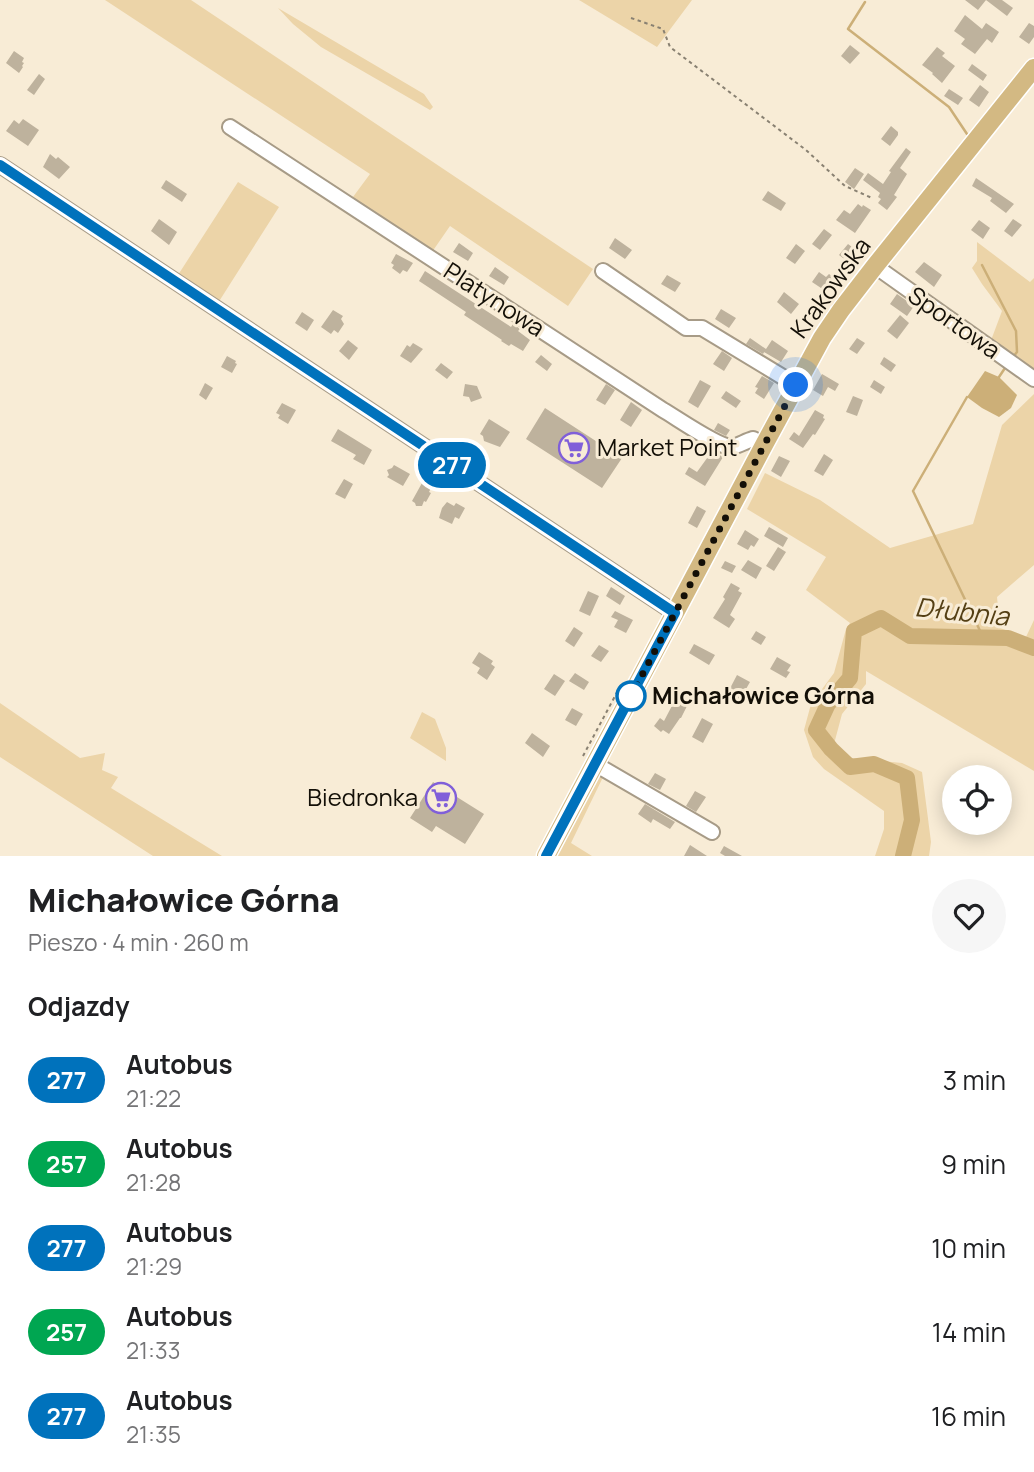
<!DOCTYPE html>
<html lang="pl">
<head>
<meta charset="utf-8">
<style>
  body { margin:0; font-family:Manrope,sans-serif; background:#f6f6f6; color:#202124; height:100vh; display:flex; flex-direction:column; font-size:26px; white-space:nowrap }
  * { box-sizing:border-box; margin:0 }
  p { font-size:23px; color:#757577 }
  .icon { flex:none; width:38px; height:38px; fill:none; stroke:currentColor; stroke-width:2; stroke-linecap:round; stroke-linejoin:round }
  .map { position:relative; height:856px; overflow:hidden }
  .sheet { display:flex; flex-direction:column; background:#fff; flex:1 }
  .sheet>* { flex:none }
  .badge { padding:0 14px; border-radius:23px; font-size:24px; line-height:46px }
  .buttons { position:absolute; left:942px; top:765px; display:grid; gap:14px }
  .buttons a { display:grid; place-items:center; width:70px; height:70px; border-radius:50%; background:#fff; box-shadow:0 4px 18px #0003; font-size:35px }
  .you { position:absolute; width:35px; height:35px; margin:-18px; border:5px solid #fff; border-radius:50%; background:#1a73e8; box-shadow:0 0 0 10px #1a73e833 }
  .map>.badge { position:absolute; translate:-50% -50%; box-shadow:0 0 0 4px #fff }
  h2 { padding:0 28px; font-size:26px; line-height:63px }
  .round { display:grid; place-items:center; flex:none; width:74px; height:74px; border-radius:37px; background:#f6f6f6 }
  .headline { display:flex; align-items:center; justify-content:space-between; height:119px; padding:0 28px }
  h1 { font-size:33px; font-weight:800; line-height:52px }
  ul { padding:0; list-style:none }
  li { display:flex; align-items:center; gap:21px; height:84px; padding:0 28px }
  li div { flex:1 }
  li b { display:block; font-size:26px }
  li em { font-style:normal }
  li .badge { min-width:77px; font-weight:700; text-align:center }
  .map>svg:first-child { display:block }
  .green { fill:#ecd4a8 }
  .water { fill:#ccaf78 }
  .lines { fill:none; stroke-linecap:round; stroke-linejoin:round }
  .stream { stroke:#ccaf78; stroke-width:2.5 }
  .river { stroke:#ccaf78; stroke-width:16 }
  .building { fill:#beb29d }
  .minor-casing { stroke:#a79b87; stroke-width:18 }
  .major-casing { stroke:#fff; stroke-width:21 }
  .path { stroke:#898172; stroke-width:2; stroke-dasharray:3.5 3.5; stroke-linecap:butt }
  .minor { stroke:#fff; stroke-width:14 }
  .major { stroke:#d3b983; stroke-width:18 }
  .line-casing { stroke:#fff; stroke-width:16 }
  .line { stroke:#0072bc; stroke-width:10 }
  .walk { stroke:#130f07; stroke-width:7; stroke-dasharray:0 12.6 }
  .stop-dot { fill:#fff; stroke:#0072bc; stroke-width:3.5 }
  .labels { text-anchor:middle; stroke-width:6; stroke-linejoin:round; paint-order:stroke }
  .street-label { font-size:24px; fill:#130f07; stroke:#f8ecd6 }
  .poi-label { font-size:24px; fill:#130f07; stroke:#f8ecd6; text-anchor:start }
  .stop-label { font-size:24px; font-weight:bold; fill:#130f07; stroke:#f8ecd6; text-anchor:start }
  .water-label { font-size:26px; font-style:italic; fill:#543f14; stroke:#f8ecd6 }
</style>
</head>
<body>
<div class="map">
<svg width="1034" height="856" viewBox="0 0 1034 856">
  <rect width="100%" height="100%" fill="#f8ecd6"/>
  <path class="green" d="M 105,0 L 191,0 L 593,269 L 568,306 L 450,226 L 432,252 L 350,201 L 370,174 Z
    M 579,0 L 692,0 L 657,47 Z
    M 278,8 L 424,94 L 433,107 L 430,110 L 321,47 L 293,24 Z
    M 238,182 L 279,207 L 218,303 L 178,275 Z
    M 977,242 L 1030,282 L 1034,278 L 1034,374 L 990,343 L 1002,311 L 982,284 L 972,268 L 977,261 Z
    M 1034,394 L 1034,565 L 997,597 L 1000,628 L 1026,637 L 1034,620 L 1034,771 L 866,671 L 866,684 L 842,714 L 834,744 L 851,758 L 902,763 L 922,772 L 931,842 L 929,856 L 875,856 L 884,829 L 884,811 L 824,769 L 813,757 L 804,730 L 811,704 L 834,673 L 846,629 L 850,623 L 806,590 L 826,557 L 747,509 L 765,473 L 820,500 L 890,548 L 973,524 L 1002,425 Z
    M 0,703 L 80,758 L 105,753 L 102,770 L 118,777 L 111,788 L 222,856 L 153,856 L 0,757 Z
    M 422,712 L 435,719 L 446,748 L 446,761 L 410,738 Z
    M 601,771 L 605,773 L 571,843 L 592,856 L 556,856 Z"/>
  <path class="water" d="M 985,371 L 999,377 L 1017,395 L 1011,408 L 999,417 L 982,408 L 967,397 Z"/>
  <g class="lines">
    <path class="stream" d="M 865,2 L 848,29 L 949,107 L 967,134
      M 982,265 L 1016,331 L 1017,352 L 1013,357
      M 999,377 L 1007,365
      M 967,397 L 913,491 L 983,637"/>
    <path class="river" d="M 903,856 L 912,820 L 907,778 L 874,764 L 850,767 L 831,749 L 816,730 L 828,704 L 850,678 L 854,631 L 881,618 L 910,636 L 1008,638 L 1034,648"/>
  </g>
  <path class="building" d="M 965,0 L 986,0 L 978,10 Z
    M 986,0 L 1002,0 L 1013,8 L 1007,16 Z
    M 965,15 L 982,29 L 986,23 L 999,32 L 992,43 L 987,39 L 975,54 L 961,44 L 965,39 L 954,31 Z
    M 1029,23 L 1034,26 L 1034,37 L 1029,44 L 1019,37 Z
    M 850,45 L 860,53 L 850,64 L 841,56 Z
    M 937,47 L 945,53 L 942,56 L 955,66 L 942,83 L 932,74 L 933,73 L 922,65 Z
    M 14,51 L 24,58 L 22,62 L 24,63 L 22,66 L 23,67 L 19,73 L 6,63 Z
    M 972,64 L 987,75 L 983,81 L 968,70 Z
    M 39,74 L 45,79 L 34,95 L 27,90 Z
    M 980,85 L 989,92 L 979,107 L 969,100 Z
    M 949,89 L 963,98 L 958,105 L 944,96 Z
    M 23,119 L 39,130 L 28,146 L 6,131 L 14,120 L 19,124 Z
    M 891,126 L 898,132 L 898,135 L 890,146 L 881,139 Z
    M 906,148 L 911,152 L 900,168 L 907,174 L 894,195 L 897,197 L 887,210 L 878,203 L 881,199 L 878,197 L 880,193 L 863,180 L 868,173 L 883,184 L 891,172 L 889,171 Z
    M 50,154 L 56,159 L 58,157 L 70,167 L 59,179 L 43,167 Z
    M 855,168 L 864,174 L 854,189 L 845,182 Z
    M 976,178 L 1014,204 L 1006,213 L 990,201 L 992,198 L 972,186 Z
    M 166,180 L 187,194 L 182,202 L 161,188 Z
    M 768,191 L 786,203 L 781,211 L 762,200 Z
    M 858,204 L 862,207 L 863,205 L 871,210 L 855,233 L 836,220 L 844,210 L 850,214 Z
    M 159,219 L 177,232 L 169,245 L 151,231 Z
    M 1013,219 L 1022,225 L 1012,237 L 1004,231 Z
    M 979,220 L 990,228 L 983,239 L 971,230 Z
    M 824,229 L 832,235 L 820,250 L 812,244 Z
    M 615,238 L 632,250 L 625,259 L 609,248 Z
    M 459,243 L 473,253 L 468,261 L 453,252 Z
    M 796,244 L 805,251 L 795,264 L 786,258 Z
    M 848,244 L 856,250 L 848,262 L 839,255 Z
    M 396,254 L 413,263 L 407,272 L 403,270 L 400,274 L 392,268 L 394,265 L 391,263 Z
    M 924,262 L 942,275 L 934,287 L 915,272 Z
    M 495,267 L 509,277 L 504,285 L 489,276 Z
    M 425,271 L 511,327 L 513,324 L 520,329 L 518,331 L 530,340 L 523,351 L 511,344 L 509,346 L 501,341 L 502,340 L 464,315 L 466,312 L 419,281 Z
    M 819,272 L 826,277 L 829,274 L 836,279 L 827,292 L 812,282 Z
    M 667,275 L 681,283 L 675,292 L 661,284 Z
    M 784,292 L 799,304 L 791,314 L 777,302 Z
    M 897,294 L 914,306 L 907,316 L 890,304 Z
    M 721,309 L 736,318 L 729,328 L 715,319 Z
    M 333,310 L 343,316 L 341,319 L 344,324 L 338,333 L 334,330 L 331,334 L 321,327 Z
    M 302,312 L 314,320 L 307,331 L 295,323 Z
    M 900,315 L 909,323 L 897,339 L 887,331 Z
    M 750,338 L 766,349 L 763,354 L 746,344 Z
    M 857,338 L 865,343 L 857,354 L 849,349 Z
    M 348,340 L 358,348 L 349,360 L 339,351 Z
    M 772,340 L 788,351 L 781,362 L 764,352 Z
    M 413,343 L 423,349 L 411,363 L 400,356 L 407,345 L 410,347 Z
    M 722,351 L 732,358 L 724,371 L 713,364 Z
    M 541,355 L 552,364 L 547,371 L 535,362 Z
    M 227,356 L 236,361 L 235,363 L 237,364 L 232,373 L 221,367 Z
    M 884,357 L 896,365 L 891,372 L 880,364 Z
    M 441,363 L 453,372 L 447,379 L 435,370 Z
    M 822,374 L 839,384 L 835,391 L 828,387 L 823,396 L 813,390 Z
    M 762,376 L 774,383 L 764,399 L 755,393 L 758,388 L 755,387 Z
    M 700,380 L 711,386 L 698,408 L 688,402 Z
    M 874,380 L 885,387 L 881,394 L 870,387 Z
    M 205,383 L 213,388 L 206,400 L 199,395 Z
    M 465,384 L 477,386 L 482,398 L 471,402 L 469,397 L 463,396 Z
    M 606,384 L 615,390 L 605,405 L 596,400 Z
    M 726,391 L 741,401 L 736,408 L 721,398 Z
    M 853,396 L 863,400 L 857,416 L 846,412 Z
    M 631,402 L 642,410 L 631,427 L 620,420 Z
    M 282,403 L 296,410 L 288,424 L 278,418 L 280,415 L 276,413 Z
    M 545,408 L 622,458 L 602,488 L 526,439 Z
    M 815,410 L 824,415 L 823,418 L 825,419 L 815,435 L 813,434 L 803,448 L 789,439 L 794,432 L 799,436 Z
    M 489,419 L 510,432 L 500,447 L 484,441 L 483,436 L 480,434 Z
    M 718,423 L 730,430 L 726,436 L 714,430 Z
    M 338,429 L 372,450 L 364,465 L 353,459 L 356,455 L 331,441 Z
    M 696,442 L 723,457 L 705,486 L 685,474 L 689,467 L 697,472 L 710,454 L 695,444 Z
    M 824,454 L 833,460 L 823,476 L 814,471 Z
    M 779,456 L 790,461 L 781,477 L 771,471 Z
    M 394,465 L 410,474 L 403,486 L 387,477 L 389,475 L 387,470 L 392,468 Z
    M 344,479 L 353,484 L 345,499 L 335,494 Z
    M 422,483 L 431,488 L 429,492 L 431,493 L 426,502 L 424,501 L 422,506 L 416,506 L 415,503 L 412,501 Z
    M 447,502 L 454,506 L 456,503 L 465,508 L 459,519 L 455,517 L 452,524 L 439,518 L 442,508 Z
    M 697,506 L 706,511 L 697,528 L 688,523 Z
    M 769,527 L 788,538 L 783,547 L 764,536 Z
    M 745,530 L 759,539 L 754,547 L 751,545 L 748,550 L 737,544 Z
    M 778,547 L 786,552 L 774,571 L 766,566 Z
    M 748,560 L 762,568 L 756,579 L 741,570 Z
    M 725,561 L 736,566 L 732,573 L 721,568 Z
    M 731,583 L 740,588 L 738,591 L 742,593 L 730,615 L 735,619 L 729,628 L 713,618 L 725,599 L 723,597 Z
    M 611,587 L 625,596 L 620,605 L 606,596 Z
    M 588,591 L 599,596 L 590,616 L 579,611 Z
    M 615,611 L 633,620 L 626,633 L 614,627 L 618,620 L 611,617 Z
    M 574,627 L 583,633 L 574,647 L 565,641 Z
    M 756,631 L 766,637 L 761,645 L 751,639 Z
    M 694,644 L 715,655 L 709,665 L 689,653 Z
    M 599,645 L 609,651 L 601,662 L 591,656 Z
    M 479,652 L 493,661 L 491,664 L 495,667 L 487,680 L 477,673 L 480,668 L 472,663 Z
    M 777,657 L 791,665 L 787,671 L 790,672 L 786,678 L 770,669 Z
    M 575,673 L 589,682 L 584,690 L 569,681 Z
    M 554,674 L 565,681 L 555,696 L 544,689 Z
    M 737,675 L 750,682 L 738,703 L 726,696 Z
    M 675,700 L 687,706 L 681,718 L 680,718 L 669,734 L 663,730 L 661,732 L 654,726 L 660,718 L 664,721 Z
    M 572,708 L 583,714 L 576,726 L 565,720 Z
    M 702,718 L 713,724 L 703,743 L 692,737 Z
    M 532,733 L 550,746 L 543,757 L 525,743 Z
    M 655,773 L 666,779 L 660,790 L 648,784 Z
    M 433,782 L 484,814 L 465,844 L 436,826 L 432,832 L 410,818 Z
    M 695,791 L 706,797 L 696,812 L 686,806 Z
    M 645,804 L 675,822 L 670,829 L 653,819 L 651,823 L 638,814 Z
    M 690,845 L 707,856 L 684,856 Z
    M 724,846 L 742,856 L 725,856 L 720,853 Z"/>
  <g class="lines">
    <g class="minor-casing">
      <path id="minor" d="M 230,127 L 663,410 C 677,418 718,447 732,447 C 738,446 746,441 753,439 L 764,445
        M 0,165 L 675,613
        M 875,266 L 1034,379
        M 603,271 L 686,328 L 702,328 L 796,385
        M 595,764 L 712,832"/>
    </g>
    <g class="major-casing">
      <path id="major" d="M 546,856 L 764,445 L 822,338 L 841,310 L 875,266 L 1034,68"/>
    </g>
    <path class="path" d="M 631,18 L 663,29 L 670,47 L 806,150 L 845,186 L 872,198
      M 583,756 L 622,683"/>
    <use href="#minor" class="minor"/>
    <use href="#major" class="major"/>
  </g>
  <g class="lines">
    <g class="line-casing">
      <path id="line" d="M 0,165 L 675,613 L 546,856"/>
    </g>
    <use href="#line" class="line"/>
    <path class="walk" d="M 631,696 L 796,385"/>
  </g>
  <defs>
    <g id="supermarket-ring" transform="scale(1.575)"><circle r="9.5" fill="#f8ecd6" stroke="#805fd9" stroke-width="1.5"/><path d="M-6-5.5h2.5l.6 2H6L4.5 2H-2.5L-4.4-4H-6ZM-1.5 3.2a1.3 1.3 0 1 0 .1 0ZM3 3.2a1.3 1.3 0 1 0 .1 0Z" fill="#805fd9"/></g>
  </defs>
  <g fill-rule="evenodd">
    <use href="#supermarket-ring" x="574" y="448"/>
    <use href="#supermarket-ring" x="441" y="798"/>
  </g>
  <circle class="stop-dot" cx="631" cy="696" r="14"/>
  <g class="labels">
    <g class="street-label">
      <text transform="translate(831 288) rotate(-54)" y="8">Krakowska</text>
      <text transform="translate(494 300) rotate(33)" y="8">Platynowa</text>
      <text transform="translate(954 323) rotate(35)" y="8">Sportowa</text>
    </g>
    <g class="poi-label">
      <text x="597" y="456">Market Point</text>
      <text x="418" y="806" text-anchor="end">Biedronka</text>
    </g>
    <g class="stop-label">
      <text x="652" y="704">Michałowice Górna</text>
    </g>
    <g class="water-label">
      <text transform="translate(962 612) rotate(6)" y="9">Dłubnia</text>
    </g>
  </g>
</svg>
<div class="buttons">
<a><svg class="icon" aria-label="locate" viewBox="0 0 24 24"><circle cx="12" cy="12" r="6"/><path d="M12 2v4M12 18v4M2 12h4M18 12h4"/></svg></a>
</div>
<div class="you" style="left:796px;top:385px"></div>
<b class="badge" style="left:452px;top:465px;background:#0072bc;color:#fff">277</b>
</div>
<section class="sheet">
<div class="headline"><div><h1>Michałowice Górna</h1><p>Pieszo · 4 min · 260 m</p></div><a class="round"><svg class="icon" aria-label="heart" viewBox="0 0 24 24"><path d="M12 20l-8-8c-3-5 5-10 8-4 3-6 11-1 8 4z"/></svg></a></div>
<h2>Odjazdy</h2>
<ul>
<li><span class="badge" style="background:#0072bc;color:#fff">277</span><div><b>Autobus</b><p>21:22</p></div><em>3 min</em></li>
<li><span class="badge" style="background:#00a651;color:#fff">257</span><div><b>Autobus</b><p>21:28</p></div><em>9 min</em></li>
<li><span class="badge" style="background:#0072bc;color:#fff">277</span><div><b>Autobus</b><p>21:29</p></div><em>10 min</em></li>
<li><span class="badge" style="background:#00a651;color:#fff">257</span><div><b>Autobus</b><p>21:33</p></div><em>14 min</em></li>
<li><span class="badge" style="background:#0072bc;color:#fff">277</span><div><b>Autobus</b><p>21:35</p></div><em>16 min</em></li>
</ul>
</section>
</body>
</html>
